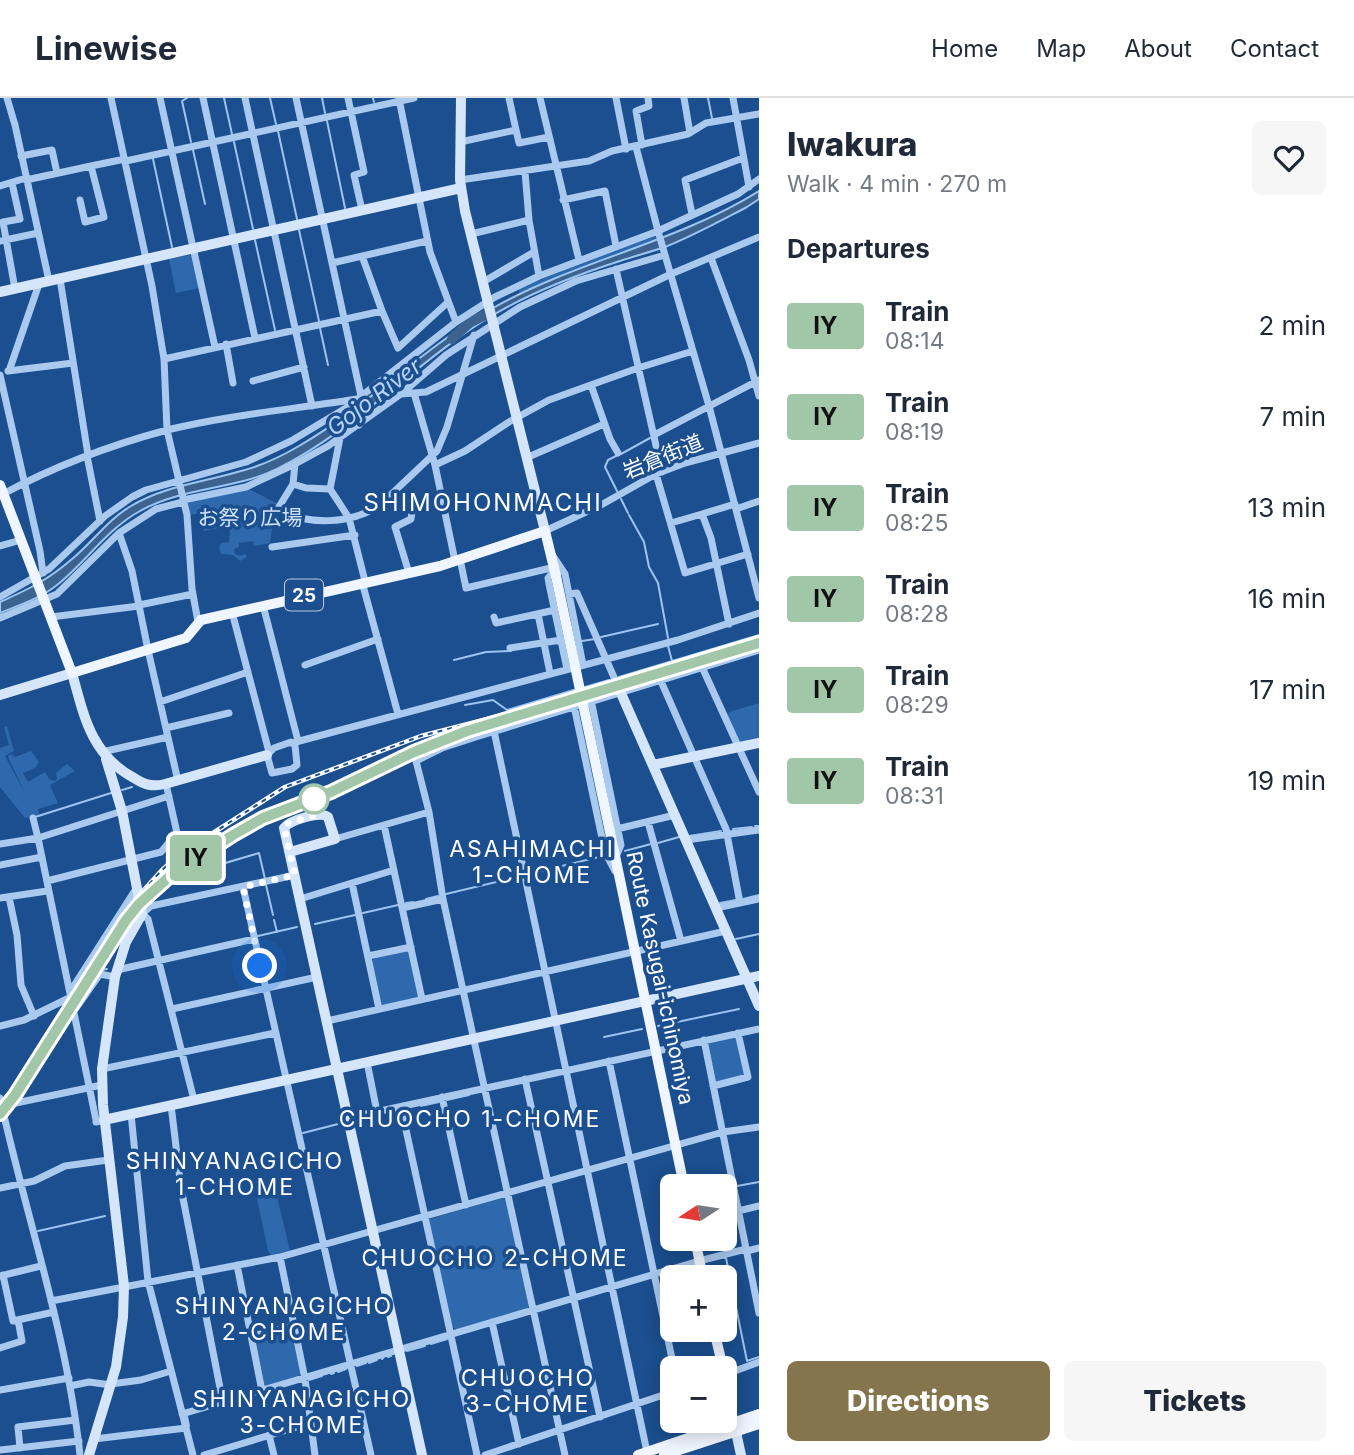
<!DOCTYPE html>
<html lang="en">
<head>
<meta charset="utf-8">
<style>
  body { margin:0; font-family:Inter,"Noto Sans JP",sans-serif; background:#f6f6f7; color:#1f2937; height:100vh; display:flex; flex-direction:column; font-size:26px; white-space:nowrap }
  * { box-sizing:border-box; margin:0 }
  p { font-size:23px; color:#747a83 }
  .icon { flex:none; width:38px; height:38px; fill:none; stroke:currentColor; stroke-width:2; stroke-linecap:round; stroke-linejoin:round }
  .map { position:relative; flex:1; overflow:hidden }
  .details { display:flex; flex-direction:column; background:#fff; width:595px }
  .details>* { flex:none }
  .badge { padding:0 14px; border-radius:5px; font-size:24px; line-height:46px }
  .needle { width:46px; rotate:258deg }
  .buttons { position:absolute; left:660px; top:1076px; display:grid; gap:14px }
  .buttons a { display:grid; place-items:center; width:77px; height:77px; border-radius:10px; background:#fff; box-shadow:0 4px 18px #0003; font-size:35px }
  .you { position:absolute; width:35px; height:35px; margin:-18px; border:5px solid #fff; border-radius:50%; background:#1a73e8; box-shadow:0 0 0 10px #1a73e833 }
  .map>.badge { position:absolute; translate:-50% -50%; box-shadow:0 0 0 4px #fff }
  h2 { padding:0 28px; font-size:26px; line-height:63px }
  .round { display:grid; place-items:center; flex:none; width:74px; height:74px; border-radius:10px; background:#f6f6f7 }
  .overview { display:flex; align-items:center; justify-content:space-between; height:119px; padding:0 28px }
  h1 { font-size:33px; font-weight:800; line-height:52px }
  .button { display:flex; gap:14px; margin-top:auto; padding:14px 28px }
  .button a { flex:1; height:80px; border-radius:10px; background:#84754c; color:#fff; font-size:28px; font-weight:800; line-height:80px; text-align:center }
  .button a+a { background:#f6f6f7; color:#1f2937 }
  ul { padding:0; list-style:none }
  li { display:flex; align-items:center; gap:21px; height:91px; padding:0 28px }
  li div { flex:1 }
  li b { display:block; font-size:26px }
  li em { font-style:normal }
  li .badge { min-width:77px; font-weight:700; text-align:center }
  header { display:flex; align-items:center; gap:42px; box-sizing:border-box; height:98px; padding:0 35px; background:#fff; border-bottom:2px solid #e0e1e3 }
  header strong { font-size:33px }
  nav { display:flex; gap:38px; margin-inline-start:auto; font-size:24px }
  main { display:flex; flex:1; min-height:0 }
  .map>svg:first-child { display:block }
  .green { fill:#2e69ad }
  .water { fill:#3c6290; stroke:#9cc4f0; stroke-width:2 }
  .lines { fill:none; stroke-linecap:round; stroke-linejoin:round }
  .stream { stroke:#9cc4f0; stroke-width:2 }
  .river { stroke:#3c6290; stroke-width:10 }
  .street { stroke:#a9c9ee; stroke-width:7 }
  .secondary { stroke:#d6e6fa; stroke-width:10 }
  .primary { stroke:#f0f6ff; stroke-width:10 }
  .rail-casing { stroke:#fff; stroke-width:4.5 }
  .rail { stroke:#1b4f8f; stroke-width:2; stroke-dasharray:5; stroke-linecap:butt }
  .primary-bridge { stroke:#f0f6ff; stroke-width:10 }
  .line-casing { stroke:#fff; stroke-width:16 }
  .line { stroke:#a2c7a8; stroke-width:10 }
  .walk { stroke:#fff; stroke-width:7; stroke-dasharray:0 12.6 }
  .stop-dot { fill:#fff; stroke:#a2c7a8; stroke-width:3.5 }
  .labels { text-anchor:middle; stroke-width:7; stroke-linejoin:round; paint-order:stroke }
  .shield { fill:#1b4f8f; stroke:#bbcadd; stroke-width:2 }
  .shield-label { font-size:19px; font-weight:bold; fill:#fff }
  .street-label { font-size:21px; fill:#fff; stroke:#1b4f8f }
  .park-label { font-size:21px; fill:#cfe3fa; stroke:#1b4f8f }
  .water-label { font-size:23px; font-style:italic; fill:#b5d3f5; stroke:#1b4f8f }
  .neighbourhood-label { font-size:23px; letter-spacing:2px; fill:#fff; stroke:#1b4f8f }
  .quarter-label { font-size:24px; letter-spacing:2px; fill:#fff; stroke:#1b4f8f }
</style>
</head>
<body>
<header>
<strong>Linewise</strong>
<nav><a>Home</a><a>Map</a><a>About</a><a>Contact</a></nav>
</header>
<main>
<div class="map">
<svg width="759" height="1357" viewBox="0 0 759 1357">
  <rect width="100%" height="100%" fill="#1b4f8f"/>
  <path class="green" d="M 655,136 L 657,143 L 583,169 L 519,196 L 519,190 Z
    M 190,157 L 193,158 L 200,190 L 176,195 L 169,161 Z
    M 247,390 L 278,406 L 275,411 L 270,445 L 254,448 L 253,443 L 239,445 L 239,449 L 234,451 L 235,456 L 240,458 L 245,456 L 247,459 L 240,463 L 233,457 L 221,456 L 219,449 L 221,445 L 229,444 L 230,432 L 219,430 L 204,433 L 200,418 L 204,418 L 203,415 L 188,417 L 187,402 Z
    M 759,605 L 759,642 L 742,645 L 738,643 L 728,618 L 729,614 Z
    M 7,628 L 14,653 L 5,658 L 25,695 L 9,661 L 8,658 L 11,656 L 15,659 L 31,653 L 39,664 L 35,670 L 23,675 L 28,684 L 45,674 L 49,681 L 54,683 L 57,681 L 56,675 L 67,666 L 75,673 L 50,687 L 58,705 L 38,711 L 39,716 L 25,720 L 0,689 L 0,650 L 9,647 L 4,629 Z
    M 406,853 L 409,854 L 419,897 L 417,900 L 384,908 L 381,905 L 372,864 L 374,860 Z
    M 733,939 L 736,940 L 745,975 L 744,978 L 714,984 L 708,947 L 709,944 Z
    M 275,1090 L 290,1153 L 271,1157 L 268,1153 L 256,1096 Z
    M 503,1100 L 506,1102 L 529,1208 L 525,1212 L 458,1232 L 452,1229 L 428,1124 L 430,1121 Z
    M 292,1232 L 301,1277 L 264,1288 L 253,1240 Z"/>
  <path class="water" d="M 759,93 L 759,101 L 747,109 C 720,123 693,138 665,149 C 650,154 635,158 620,163 C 576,177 532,194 493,217 C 416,263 359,330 277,371 C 234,392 182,389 140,413 C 107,431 86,464 57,487 C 41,500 19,507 0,515 L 0,504 C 29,491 48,482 72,461 C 93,444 107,422 131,408 C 164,388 204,384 241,373 C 261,368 282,358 299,348 C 368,308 424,249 493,210 C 578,162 676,145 759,93 Z"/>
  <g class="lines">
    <path class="stream" d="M 187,0 L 182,3 L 191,44
      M 224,0 L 232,36
      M 270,0 L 276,26
      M 322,0 L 325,15
      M 373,0 L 374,4
      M 708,0 L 712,20
      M 327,23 L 345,110
      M 278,33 L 297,121
      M 234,44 L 253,131
      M 193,52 L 205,106
      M 153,61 L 172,149
      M 299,132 L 319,223
      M 255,142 L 275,232
      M 320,230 L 328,267
      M 621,356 L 650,340
      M 616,358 L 608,362 L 605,369 L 617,393
      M 621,401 L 628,415
      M 629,417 L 644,444 L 649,469 L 658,485 L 668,540
      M 601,539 L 658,526
      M 582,543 L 595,541
      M 668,548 L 672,563
      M 454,562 L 486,554 L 511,553
      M 619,579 L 759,537
      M 585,589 L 609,582
      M 465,607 L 493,602 L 507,612 L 577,591
      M 122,692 L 132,689
      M 35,719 L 111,695
      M 755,728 L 759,728
      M 733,731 L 752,729
      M 689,738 L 721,733
      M 658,745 L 679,739
      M 625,753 L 651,746
      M 179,774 L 185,777 L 259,755 L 265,781
      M 529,776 L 603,758
      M 266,787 L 273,817
      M 446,796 L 522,778
      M 426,801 L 438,798
      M 743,801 L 759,797
      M 406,805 L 413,804
      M 720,805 L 736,802
      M 363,815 L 398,807
      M 274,822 L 277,834
      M 315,826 L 355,817
      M 258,838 L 297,829
      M 736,841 L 759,836
      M 97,873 L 107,871
      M 658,928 L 739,911
      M 604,939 L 642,931
      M 447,1002 L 469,997
      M 421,1008 L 439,1004
      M 405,1011 L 406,1011
      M 391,1015 L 398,1013
      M 378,1017 L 382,1017
      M 303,1035 L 342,1025
      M 737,1088 L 759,1084
      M 38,1133 L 105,1118
      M 724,1160 L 726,1160 L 747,1263 L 759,1259
      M 431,1246 L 447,1241
      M 407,1253 L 425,1248
      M 388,1259 L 391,1258
      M 382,1261 L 383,1260
      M 369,1265 L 377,1262
      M 357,1268 L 366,1265
      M 338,1274 L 346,1271
      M 331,1276 L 334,1275
      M 309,1282 L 322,1278
      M 187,1318 L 189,1328"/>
    <path class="river" d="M 452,241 L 469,225 L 487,216"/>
    <path class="street" d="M 7,0 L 15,27 L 49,183
      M 111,0 L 152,188 L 164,261 L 167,332 L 187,417 L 192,491 L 198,524
      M 160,0 L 215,249
      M 203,0 L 255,240
      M 245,0 L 312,308
      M 296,0 L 361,298
      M 348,0 L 364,74 L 354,77 L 362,112
      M 540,0 L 579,162
      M 616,0 L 626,51
      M 684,0 L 690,35
      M 733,0 L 749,89
      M 399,1 L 419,100
      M 516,32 L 519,45 L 549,39
      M 460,44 L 516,32 L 509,0
      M 642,47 L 636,13 L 649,8 L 648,0
      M 636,49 L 658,133 L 709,308 L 759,500
      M 21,58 L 52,52 L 57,75
      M 126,63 L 414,0
      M 91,68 L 125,61
      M 525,74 L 529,122 L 539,178
      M 26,82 L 91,68 L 104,119 L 85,124 L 80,102
      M 460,82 L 589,63 L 612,53 L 688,36 L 706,25 L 759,16
      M 12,85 L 20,121 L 3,124 L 15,191
      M 0,88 L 26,80
      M 419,100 L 430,154 L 456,224
      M 563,102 L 605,93 L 616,148
      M 692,116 L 685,82 L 743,60
      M 471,136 L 529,122
      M 0,143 L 38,135
      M 362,158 L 382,213
      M 711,160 L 749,262 L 759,298
      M 332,165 L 427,143
      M 616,171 L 662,374
      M 60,181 L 88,357
      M 483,184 L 534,154
      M 226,246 L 233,285
      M 164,261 L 382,213 L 398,250 L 447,205
      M 8,273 L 73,265
      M 9,273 L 39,186
      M 0,277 L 40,453 L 43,475
      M 253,283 L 304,269
      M 591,287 L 610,341 L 618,355
      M 414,295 L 435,367 L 455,463
      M 401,296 L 446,257 L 520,209 L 576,183 L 665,157
      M 346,310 L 359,327
      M 654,337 L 759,282
      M 340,340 L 330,391 L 349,420 L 365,483
      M 87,358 L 100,423
      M 526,360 L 604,326
      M 295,366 L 293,386 L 277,412 C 309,427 350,427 380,407 L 437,353 L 447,329 L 474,237
      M 435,367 L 465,353 L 509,324 L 549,302 L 638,270 L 693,253
      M 656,376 L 685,475 L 748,456
      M 293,386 L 306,390 L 330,391
      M 3,396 C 55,368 111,347 167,332 C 229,317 294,311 357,301
      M 183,402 L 246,389 L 295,366 L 328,348 L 401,296 L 426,294 L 671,176 L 759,139
      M 736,411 L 759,403
      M 671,425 L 702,416
      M 545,433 L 601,407 L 656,376 L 685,365 L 759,345
      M 119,435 L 132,473 L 148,552 L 178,683
      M 0,448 L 21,442
      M 272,449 L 355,437
      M 551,455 L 565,476 L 583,567
      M 460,461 L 466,490 L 555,469
      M 555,472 L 548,480 L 549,486 L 567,571
      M 409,475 L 395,429 L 411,421 L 412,413 L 442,402
      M 362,484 L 398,616
      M 569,496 L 577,495 L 620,593
      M 0,499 L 49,471 L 105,418 L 132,399 L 146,392 L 246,364 L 291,343 L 346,310 L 456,224 L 495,199 L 539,178 L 658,133 L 738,96 L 759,81
      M 139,507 L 193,496
      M 263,507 L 298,643
      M 232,514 L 269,654
      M 538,516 L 550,575
      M 51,519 L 139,508
      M 494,519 L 496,525 L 555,512
      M 0,520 L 57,496 L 119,435 L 156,411 L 183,404
      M 729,526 L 711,440 L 702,416 L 735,406
      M 510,550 L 561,542
      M 305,567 L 378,541
      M 702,569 L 759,694
      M 660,581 L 726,731 L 740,805
      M 591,602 L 621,747 L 616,759
      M 160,604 L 248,574
      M 574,608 L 605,754 L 615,773
      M 166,630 L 229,615
      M 494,633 L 647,1354
      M 291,644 L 295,647 L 297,667 L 292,671 L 272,675 L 267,657 L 274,650 Z
      M 292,645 L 678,542 L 759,515
      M 102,654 L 168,639
      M 33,720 L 38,740
      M 648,724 L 681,843
      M 384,727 L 422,901
      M 617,731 L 675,717
      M 38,740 L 96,1022 L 96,1024 L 104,1022
      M 335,741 L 429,714
      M 686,742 L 759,732
      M 0,746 L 38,740 L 169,698
      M 0,767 L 42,759
      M 47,783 L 161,754 L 177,735 L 166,686
      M 352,785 L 379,911
      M 243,789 L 371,1357
      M 9,799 L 17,837 L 21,887 L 34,918
      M 0,800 L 47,793
      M 300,801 L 394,772
      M 402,810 L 443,801
      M 716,810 L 759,801
      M 368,858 L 411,849
      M 117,872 L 254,841
      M 70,894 L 136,791
      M 172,911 L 317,879
      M 74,913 L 100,876 L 115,879
      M 327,923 L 726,833
      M 0,928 L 24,922 L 71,899
      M 704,942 L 759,1215
      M 609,963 L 674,1270
      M 367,964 L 377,1014
      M 102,971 L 275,935
      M 525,981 L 600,1319
      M 713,988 L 748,979 L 738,935
      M 442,999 L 466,1107
      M 0,1000 C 26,1119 67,1235 80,1357
      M 194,1002 L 148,821 L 142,816 L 151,808 L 295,777
      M 11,1006 L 102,987
      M 171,1007 L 181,1090 L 223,1305
      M 401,1009 L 477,1357
      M 131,1016 L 148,1183 L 193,1357
      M 348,1020 L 759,931
      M 0,1090 L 34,1083 L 65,1068 L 108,1062
      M 738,1113 L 759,1108
      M 747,1153 L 759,1150
      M 280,1159 L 305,1281 L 315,1357
      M 237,1167 L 262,1293
      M 3,1177 L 13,1223 L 54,1214
      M 0,1178 L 41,1168
      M 51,1203 L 280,1159 L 723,1034 L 759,1029
      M 492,1224 L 519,1346
      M 252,1238 L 294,1228
      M 0,1250 L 22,1243 L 18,1222
      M 724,1277 L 759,1264
      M 111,1286 L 141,1282 L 171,1273
      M 70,1288 L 89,1284 L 111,1287
      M 0,1292 L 69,1280
      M 182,1316 L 699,1163 L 746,1151
      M 269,1337 L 274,1357
      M 94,1341 L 186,1330
      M 20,1350 L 18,1329 L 75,1322
      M 0,1352 L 79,1343
      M 204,1357 L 310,1325
      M 485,1357 L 672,1294
      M 565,1357 L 443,801 L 429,714 L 416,663 L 442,650 L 479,638 L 759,552"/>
    <path class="secondary" d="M 461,0 L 460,82 L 465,113 L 545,433
      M 0,194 L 461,90
      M 620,593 L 759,908
      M 0,597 L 72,575 C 84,618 91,657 134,680 C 145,687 152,689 165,686 L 267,657
      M 653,667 L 759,645
      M 290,754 L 335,741 L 328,719 C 320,713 290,722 284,730 L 422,1357
      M 104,1022 L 759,878
      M 736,1334 L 741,1357
      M 89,1357 L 116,1269 L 123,1219 L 124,1188 L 103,1007 L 102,971 L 115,879 L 126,844 L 142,816 L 122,713 L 106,661"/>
    <path class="primary" d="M 0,387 L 72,575 L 186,540 L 201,522 L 440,468 L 545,433 L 556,478
      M 614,753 L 684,1088
      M 695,1141 L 703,1180
      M 714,1232 L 723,1270
      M 724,1280 L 735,1331
      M 638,1357 L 759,1316
      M 664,1357 L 759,1326"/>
    <g class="rail-casing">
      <path id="rail" d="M 164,782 L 189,764 L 253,725 L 331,694 L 414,654 L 461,636
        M 0,1011 L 142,794 L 162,772 L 180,756 L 285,689 L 421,638 L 564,601 L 759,543"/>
    </g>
    <use href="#rail" class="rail"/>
    <path class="primary-bridge" d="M 556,478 L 614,753"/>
  </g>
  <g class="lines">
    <g class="line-casing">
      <path id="line" d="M 0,1016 L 15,997 L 126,822 L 139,806 L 170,778 L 233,737 L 263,720 L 331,694 L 414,654 L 467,633 L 759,545"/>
    </g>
    <use href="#line" class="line"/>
    <path class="walk" d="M 260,868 L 243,789 L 295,777 L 284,730 L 288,725 L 321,716 L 314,701"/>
  </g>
  <circle class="stop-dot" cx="314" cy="701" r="14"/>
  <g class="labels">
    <rect class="shield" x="285" y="481.5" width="38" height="31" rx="5"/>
    <g class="shield-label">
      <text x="304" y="504">25</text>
    </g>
    <g class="street-label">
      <text transform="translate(663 359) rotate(-22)" y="7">岩倉街道</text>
      <text transform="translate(660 880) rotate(78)" y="7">Route Kasugai-ichinomiya</text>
    </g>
    <g class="park-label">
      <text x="250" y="427">お祭り広場</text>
    </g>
    <g class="water-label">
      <text transform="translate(374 299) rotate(-37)" y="8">Gojo River</text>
    </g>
    <g class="neighbourhood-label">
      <text x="532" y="759">ASAHIMACHI<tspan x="532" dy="26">1-CHOME</tspan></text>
      <text x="470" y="1029">CHUOCHO 1-CHOME</text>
      <text x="235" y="1071">SHINYANAGICHO<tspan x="235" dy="26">1-CHOME</tspan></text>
      <text x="495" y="1168">CHUOCHO 2-CHOME</text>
      <text x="284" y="1216">SHINYANAGICHO<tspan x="284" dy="26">2-CHOME</tspan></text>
      <text x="528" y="1288">CHUOCHO<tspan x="528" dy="26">3-CHOME</tspan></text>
      <text x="302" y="1309">SHINYANAGICHO<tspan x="302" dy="26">3-CHOME</tspan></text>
    </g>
    <g class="quarter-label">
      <text x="483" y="413">SHIMOHONMACHI</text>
    </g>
  </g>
</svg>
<div class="buttons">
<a><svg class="needle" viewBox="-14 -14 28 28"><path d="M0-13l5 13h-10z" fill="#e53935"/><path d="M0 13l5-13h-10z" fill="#747a83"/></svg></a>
<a>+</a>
<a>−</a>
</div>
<div class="you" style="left:260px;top:868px"></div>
<b class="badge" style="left:196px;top:760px;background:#a2c7a8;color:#111">IY</b>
</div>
<section class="details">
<div class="overview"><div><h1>Iwakura</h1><p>Walk · 4 min · 270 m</p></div><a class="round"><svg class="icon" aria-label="heart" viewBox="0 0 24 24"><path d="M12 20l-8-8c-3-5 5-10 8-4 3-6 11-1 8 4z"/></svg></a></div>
<h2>Departures</h2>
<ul>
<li><span class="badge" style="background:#a2c7a8;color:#111">IY</span><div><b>Train</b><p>08:14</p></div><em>2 min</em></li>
<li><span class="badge" style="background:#a2c7a8;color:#111">IY</span><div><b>Train</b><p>08:19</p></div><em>7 min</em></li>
<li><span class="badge" style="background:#a2c7a8;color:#111">IY</span><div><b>Train</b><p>08:25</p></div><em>13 min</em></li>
<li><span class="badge" style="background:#a2c7a8;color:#111">IY</span><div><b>Train</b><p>08:28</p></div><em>16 min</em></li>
<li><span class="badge" style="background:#a2c7a8;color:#111">IY</span><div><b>Train</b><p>08:29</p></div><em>17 min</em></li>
<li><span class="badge" style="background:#a2c7a8;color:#111">IY</span><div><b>Train</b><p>08:31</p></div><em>19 min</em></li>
</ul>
<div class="button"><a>Directions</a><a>Tickets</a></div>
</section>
</main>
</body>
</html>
